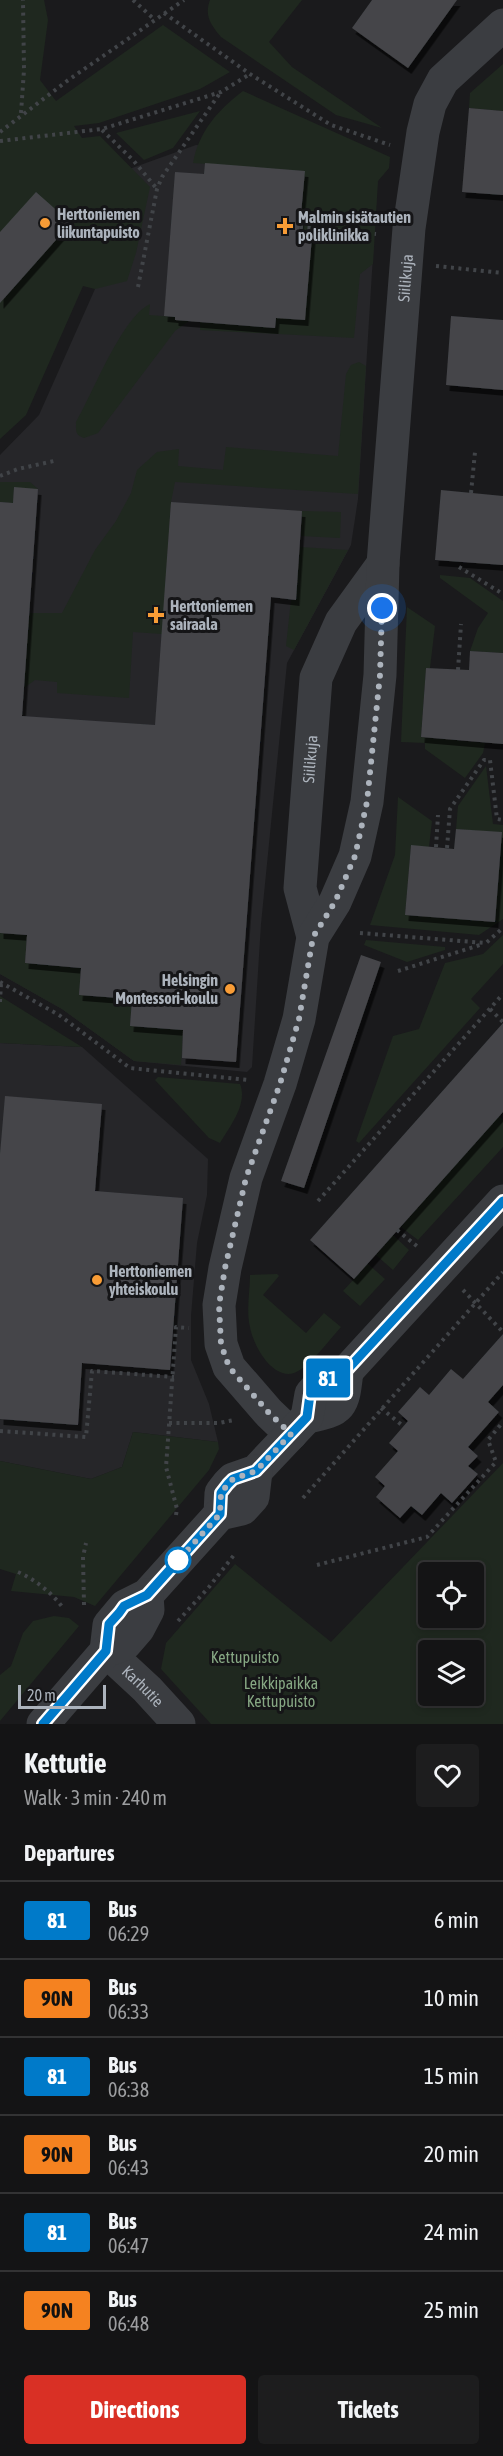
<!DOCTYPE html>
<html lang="en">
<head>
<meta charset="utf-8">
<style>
  body { margin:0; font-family:"Asap Condensed",sans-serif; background:#1d1d1e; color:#f1f3f6; height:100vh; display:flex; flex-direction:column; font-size:22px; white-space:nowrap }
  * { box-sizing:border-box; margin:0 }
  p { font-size:20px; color:#9d9ea0 }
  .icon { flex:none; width:33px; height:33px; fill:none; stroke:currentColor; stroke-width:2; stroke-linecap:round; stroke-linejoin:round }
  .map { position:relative; height:1724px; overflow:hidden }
  .drawer { display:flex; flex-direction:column; background:#141415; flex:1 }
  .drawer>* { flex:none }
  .badge { padding:0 12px; border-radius:4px; font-size:21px; line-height:39px }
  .fabs { position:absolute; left:418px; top:1562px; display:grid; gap:12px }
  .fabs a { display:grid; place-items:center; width:66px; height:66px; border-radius:6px; background:#141415; box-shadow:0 3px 9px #0003,0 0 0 2px #333334; font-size:30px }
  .scale { position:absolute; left:18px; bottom:15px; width:88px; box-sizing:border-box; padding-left:6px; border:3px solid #acb3bc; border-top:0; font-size:16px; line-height:21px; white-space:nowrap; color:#acb3bc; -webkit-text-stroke:4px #151517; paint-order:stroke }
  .you { position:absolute; width:30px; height:30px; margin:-15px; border:4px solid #fff; border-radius:50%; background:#1a73e8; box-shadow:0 0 0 9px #1a73e833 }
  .map>.badge { position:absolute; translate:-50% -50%; box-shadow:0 0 0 3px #fff }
  h2 { padding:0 24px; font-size:22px; line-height:54px }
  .round { display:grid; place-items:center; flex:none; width:63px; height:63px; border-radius:6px; background:#1d1d1e }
  .overview { display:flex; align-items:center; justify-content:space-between; height:102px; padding:0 24px }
  h1 { font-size:28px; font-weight:700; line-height:45px }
  .primary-button { display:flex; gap:12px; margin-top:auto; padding:12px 24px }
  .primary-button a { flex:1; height:69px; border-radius:6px; background:#d93025; color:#fff; font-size:24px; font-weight:700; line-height:69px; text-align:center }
  .primary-button a+a { background:#1d1d1e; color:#f1f3f6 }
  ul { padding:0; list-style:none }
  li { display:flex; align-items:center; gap:18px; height:78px; padding:0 24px; border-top:2px solid #333334 }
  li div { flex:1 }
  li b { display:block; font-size:22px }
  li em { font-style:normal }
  li .badge { min-width:66px; font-weight:700; text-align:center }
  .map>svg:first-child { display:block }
  .built { fill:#262629 }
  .green { fill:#1f281f; fill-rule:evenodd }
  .building { fill:#444549; filter:url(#shadow) }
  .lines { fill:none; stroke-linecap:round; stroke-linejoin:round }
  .path { stroke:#414448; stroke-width:4; stroke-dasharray:3 4.5; stroke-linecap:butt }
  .minor { stroke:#3b3d41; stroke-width:33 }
  .line-casing { stroke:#fff; stroke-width:14 }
  .line { stroke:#007ac9; stroke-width:9 }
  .walk { stroke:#acb3bc; stroke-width:6; stroke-dasharray:0 10.8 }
  .poi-dot { fill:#f89c36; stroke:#151517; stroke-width:2 }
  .stop-dot { fill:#fff; stroke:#007ac9; stroke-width:3 }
  .labels { text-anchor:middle; stroke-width:6; stroke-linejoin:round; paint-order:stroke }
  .poi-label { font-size:16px; font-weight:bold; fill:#acb3bc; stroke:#151517; text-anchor:start }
  .street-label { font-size:16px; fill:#acb3bc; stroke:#151517 }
  .park-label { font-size:16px; fill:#86a783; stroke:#151517 }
</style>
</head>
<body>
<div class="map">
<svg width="503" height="1724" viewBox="0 0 503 1724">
  <defs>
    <filter id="shadow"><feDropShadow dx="3.5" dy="6" stdDeviation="0" flood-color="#0009"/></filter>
  </defs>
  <rect width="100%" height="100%" fill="#1a1a1c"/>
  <path class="built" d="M 196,145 L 379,158 L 358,499 L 351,545 L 287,663 L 261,924 L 252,1067 L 247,1072 L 134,1061 L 62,1009 L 0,974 L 0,455 L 39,415 L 95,289 L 106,165 L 132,168 Z
    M 0,1043 L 82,1047 L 208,1159 L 207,1195 L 197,1243 L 191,1316 L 191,1360 L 209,1404 L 218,1442 L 133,1432 L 122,1467 L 91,1479 L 0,1461 Z"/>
  <path class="green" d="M 0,0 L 44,0 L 48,20 L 40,80 L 56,101 L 163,25 L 230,72 L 200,89 L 99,123 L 74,126 L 82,138 L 100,136 L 150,187 L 136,253 L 127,281 L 95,289 L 83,286 L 26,415 L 0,439 Z
    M 210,0 L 302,0 L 269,42 L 292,67 L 382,128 L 336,115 L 221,37 C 211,25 204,16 210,0 Z
    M 503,64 L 503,111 L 469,108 L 470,93 Z
    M 243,91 L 390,157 L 389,168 L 378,181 L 373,264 L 360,274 L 354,338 L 200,330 L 200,322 L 275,328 L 276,312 L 299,236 L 304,171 L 193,163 C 199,131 218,110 243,91 Z
    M 200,111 L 173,148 L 144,160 L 116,133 Z
    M 150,304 L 149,315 L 175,317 L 175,320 L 189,321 L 175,331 L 98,433 L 84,438 C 75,435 76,431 76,422 C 93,393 122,317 150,304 Z
    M 359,362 L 366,366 L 358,494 L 175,482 L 171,502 L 162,634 L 133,632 L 129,698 L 57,693 L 57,682 L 35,680 L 24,688 L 29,613 L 62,613 L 95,550 L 116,521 L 131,493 L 137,470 L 157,452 L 179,449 L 178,466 L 223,470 L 226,447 L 338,456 L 346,374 L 351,365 Z
    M 0,482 L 30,482 L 38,489 L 14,488 L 13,503 L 0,502 Z
    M 302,511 L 341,512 L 340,538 L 301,536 Z
    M 300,547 L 348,550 L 294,650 L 286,646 L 291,600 L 296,600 Z
    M 440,575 L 470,578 L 503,601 L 503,653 L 470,651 L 478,628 L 488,613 L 440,578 Z
    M 407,607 L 435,626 L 430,668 L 426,668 L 421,737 L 485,743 L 483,753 L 465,778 L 425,749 L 425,743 L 401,742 Z
    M 486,766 L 493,824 L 503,825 L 503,919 L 479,935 L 370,925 L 395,855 L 398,797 L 432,821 L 429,847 L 411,846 L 405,915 L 495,922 L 502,833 L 456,829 L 458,806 Z
    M 0,933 L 27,935 L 25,963 L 81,968 L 79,995 L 132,999 L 130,1026 L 183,1030 L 181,1065 L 134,1061 L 62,1009 L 0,974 Z
    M 503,935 L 503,964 L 471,999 L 480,1008 L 359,1143 L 356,1141 L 393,1036 L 419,1029 L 445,963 L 483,954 Z
    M 366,940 L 445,947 L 445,950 L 407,962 L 364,945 Z
    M 0,996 L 82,1047 L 0,1043 Z
    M 158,1077 L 240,1084 C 248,1104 230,1126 220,1143 L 209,1138 L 155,1080 Z
    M 499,1116 L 503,1120 L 503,1147 L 418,1240 L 401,1227 L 438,1184 L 446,1144 L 462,1158 Z
    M 393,1235 L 409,1250 L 393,1270 L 376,1255 Z
    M 368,1264 L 385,1279 L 360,1306 L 343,1291 Z
    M 277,1274 L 279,1276 L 263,1295 L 306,1333 L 324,1313 L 341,1327 C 330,1339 309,1368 294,1373 C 272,1380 253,1345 250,1327 C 246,1311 250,1291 250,1275 Z
    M 133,1432 L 218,1442 L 219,1449 L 209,1470 L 95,1606 L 74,1597 L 11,1591 L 16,1574 L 0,1569 L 0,1461 L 91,1479 L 122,1467 Z
    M 503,1463 L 503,1724 L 211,1724 L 161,1669 L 166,1643 L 235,1564 L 331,1642 ZM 429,1572 L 474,1572 L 474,1617 L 429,1617 ZM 429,1650 L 474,1650 L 474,1695 L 429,1695 Z
    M 54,1616 L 69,1618 L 79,1626 L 0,1721 L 0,1675 L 11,1666 L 23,1633 L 33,1621 Z"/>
  <path class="building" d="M 372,0 L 457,0 L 408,68 L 352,28 Z
    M 469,108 L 503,111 L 503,195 L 462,192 Z
    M 205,163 L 305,171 L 299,236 L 312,237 L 305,320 L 276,318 L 275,328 L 175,320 L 175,317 L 164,316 L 175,172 L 204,174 Z
    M 36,192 L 71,223 L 0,303 L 0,232 Z
    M 451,316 L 503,320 L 503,390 L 446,385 Z
    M 14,487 L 38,489 L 22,716 L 155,725 L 171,502 L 302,511 L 296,600 L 271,597 L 236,1062 L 182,1058 L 183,1030 L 130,1026 L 132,999 L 79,995 L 81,968 L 25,963 L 27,935 L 0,933 L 0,502 L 13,503 Z
    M 441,490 L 503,496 L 503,565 L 435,560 Z
    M 470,651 L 503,653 L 503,744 L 421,737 L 426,668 L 469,670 Z
    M 456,829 L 502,832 L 495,922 L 405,915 L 411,845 L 454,849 Z
    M 361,955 L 381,962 L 304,1188 L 281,1181 Z
    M 503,1023 L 503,1112 L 354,1279 L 310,1240 Z
    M 5,1096 L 102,1104 L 95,1191 L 183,1198 L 170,1370 L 82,1363 L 78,1425 L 0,1419 L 0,1154 Z
    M 503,1334 L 503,1385 L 488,1402 L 499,1412 L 468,1447 L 478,1456 L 468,1466 L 478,1474 L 452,1503 L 441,1493 L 422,1515 L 411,1506 L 400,1518 L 376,1497 L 385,1486 L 375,1477 L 398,1451 L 389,1443 L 408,1421 L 398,1412 L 420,1387 L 429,1395 L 451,1369 L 463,1379 Z"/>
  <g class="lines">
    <path class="path" d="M 133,0 L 155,20
      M 164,13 L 250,74 L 331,125 L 390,145
      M 21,113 L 24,70 L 23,0
      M 102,130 L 133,160 L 157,189
      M 0,132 L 67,81 L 184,0
      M 0,141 L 102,129 L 221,92 L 250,74
      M 300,227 L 376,234
      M 436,266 L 503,273
      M 138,287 L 157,189 L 162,177 L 220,93
      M 0,476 L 18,469 L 54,461
      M 471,493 L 475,452
      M 459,567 L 503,594
      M 458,670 L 461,624
      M 436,847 L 438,815
      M 447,848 L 450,809 L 484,760 L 490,760 L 497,819 L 503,820
      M 360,933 L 486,943 L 503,928
      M 398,971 L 483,944
      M 0,982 L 59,1015 L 130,1068 L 249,1080
      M 0,1002 L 1,983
      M 490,1009 L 503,1022
      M 318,1201 L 503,994
      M 397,1230 L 418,1247
      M 463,1290 L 503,1332
      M 381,1408 L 403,1426
      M 169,1423 L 219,1423 L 234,1420
      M 0,1431 L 86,1437 L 92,1371 L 174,1377
      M 303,1498 L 503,1272
      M 176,1515 L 177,1509 L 166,1467 L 176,1327 L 189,1328
      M 317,1565 L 427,1537 L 496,1462 L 488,1440 L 503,1422
      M 18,1572 C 36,1580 52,1593 64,1609
      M 84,1605 L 83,1557 L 86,1543
      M 178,1621 L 209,1587 L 234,1555"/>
    <g class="minor">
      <path id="s1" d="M 313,937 L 300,888 L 316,678 L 341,622 L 383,564"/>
      <path d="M 307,1417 C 343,1410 343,1407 347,1371"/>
      <path id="s2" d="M 291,1434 L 269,1413 L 229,1367 L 221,1344 L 219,1305 L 225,1268 L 246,1178 L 280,1084 L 299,1019 L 313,937 L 335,902 L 355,856 L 367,802 L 380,675 L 383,564 L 409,228 L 423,132 L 430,104 L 443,80 L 503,25"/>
      <path d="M 220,1514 L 221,1493 L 228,1484 L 233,1479 L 256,1471 L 291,1434 L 307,1417 L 311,1394 L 324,1379 L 347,1371 L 503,1201"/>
      <path d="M 106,1651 L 109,1625 L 119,1613 L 125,1606 L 147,1595 L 220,1514 L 242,1509 L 253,1497 L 256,1471"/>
      <path id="s3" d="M 106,1651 L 147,1689 L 179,1724"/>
      <path d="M 43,1724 L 106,1651 L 125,1644 L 138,1629 L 148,1610 L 147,1595"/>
    </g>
  </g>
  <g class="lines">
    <g class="line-casing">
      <path id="line" d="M 43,1724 L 106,1651 L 109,1624 L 119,1613 L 124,1606 L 147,1595 L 220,1514 L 221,1493 L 228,1484 L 233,1479 L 256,1471 L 307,1417 L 310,1394 L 316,1387 L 324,1379 L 346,1371 L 503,1201"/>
    </g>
    <use href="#line" class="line"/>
    <path class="walk" d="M 178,1560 L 176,1563 L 220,1514 L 221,1493 L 228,1484 L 233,1479 L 256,1471 L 291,1434 L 269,1413 L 229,1367 L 221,1344 L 219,1305 L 225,1268 L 246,1178 L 280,1084 L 299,1019 L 313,937 L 335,902 L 355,856 L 367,802 L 380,675 L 382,608"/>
  </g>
  <g class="poi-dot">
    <circle cx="45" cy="223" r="6"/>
    <path d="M282 217h6v6h6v6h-6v6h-6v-6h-6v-6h6z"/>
    <path d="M153 606h6v6h6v6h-6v6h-6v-6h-6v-6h6z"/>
    <circle cx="230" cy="989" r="6"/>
    <circle cx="97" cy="1280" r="6"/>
  </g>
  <circle class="stop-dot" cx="178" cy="1560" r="12"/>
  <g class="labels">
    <g class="poi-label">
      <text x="57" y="220">Herttoniemen<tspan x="57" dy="18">liikuntapuisto</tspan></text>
      <text x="298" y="223">Malmin sisätautien<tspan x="298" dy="18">poliklinikka</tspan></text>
      <text x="170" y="612">Herttoniemen<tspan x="170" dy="18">sairaala</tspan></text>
      <text x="218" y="986" text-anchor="end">Helsingin<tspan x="218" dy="18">Montessori-koulu</tspan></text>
      <text x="109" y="1277">Herttoniemen<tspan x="109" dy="18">yhteiskoulu</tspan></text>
    </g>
    <g class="street-label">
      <text dy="6" stroke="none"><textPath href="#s2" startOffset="1208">Siilikuja</textPath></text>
      <text dy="6" stroke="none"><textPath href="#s1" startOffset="180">Siilikuja</textPath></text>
      <text dy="6" stroke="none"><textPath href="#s3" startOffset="51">Karhutie</textPath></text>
    </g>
    <g class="park-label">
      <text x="245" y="1663">Kettupuisto</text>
      <text x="281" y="1689">Leikkipaikka<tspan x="281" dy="18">Kettupuisto</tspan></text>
    </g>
  </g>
</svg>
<div class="fabs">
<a><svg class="icon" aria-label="locate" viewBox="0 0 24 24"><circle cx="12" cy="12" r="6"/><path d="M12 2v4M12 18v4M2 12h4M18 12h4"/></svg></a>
<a><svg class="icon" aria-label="layers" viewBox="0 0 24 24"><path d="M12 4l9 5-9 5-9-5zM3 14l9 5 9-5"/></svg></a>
</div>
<div class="scale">20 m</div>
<div class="you" style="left:382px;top:608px"></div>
<b class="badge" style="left:328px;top:1378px;background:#007ac9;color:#fff">81</b>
</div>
<section class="drawer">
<div class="overview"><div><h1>Kettutie</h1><p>Walk · 3 min · 240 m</p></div><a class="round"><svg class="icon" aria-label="heart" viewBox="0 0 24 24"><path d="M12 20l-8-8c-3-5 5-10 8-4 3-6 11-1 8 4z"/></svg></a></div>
<h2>Departures</h2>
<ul>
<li><span class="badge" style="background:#007ac9;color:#fff">81</span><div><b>Bus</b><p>06:29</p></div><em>6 min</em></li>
<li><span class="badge" style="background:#f58220;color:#111">90N</span><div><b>Bus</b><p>06:33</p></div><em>10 min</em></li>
<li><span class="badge" style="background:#007ac9;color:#fff">81</span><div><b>Bus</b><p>06:38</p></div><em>15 min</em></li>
<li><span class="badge" style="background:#f58220;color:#111">90N</span><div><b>Bus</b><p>06:43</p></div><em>20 min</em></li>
<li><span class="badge" style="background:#007ac9;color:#fff">81</span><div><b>Bus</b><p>06:47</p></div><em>24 min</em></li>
<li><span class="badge" style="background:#f58220;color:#111">90N</span><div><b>Bus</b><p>06:48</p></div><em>25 min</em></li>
</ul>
<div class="primary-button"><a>Directions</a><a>Tickets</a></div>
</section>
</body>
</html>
